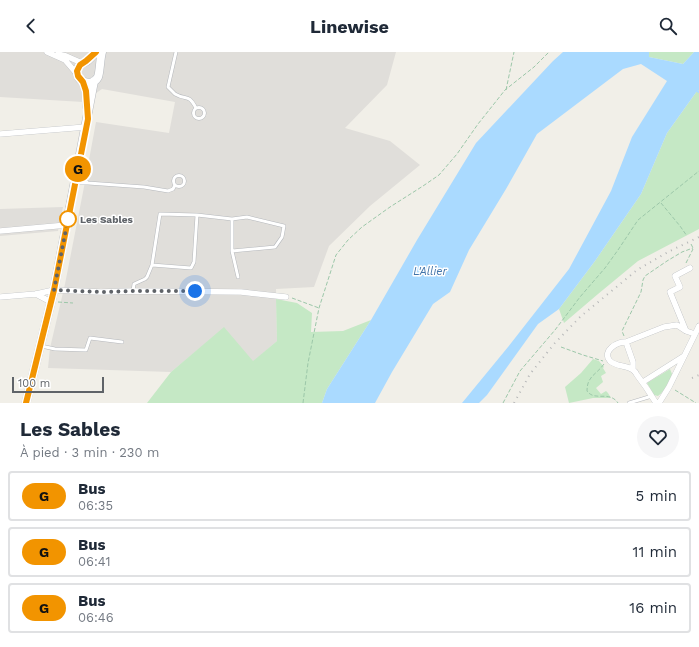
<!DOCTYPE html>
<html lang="fr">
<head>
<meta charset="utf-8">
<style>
  body { margin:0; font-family:"Work Sans",sans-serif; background:#f6f6f7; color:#1f2937; height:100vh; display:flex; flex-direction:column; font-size:15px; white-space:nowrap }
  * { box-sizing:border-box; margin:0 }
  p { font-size:13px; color:#747a83 }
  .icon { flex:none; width:22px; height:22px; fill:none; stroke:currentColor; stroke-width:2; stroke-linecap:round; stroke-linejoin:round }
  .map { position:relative; height:351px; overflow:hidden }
  .sheet { display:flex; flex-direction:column; background:#fff; flex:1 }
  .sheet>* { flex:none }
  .badge { padding:0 8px; border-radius:13px; font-size:14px; line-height:26px }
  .scale { position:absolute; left:12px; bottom:10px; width:92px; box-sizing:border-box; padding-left:4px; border:2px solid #5f6368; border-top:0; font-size:11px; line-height:14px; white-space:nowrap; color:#5f6368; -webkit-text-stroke:3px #fff; paint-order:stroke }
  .you { position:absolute; width:20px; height:20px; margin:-10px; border:3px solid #fff; border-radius:50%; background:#1a73e8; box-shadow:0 0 0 6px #1a73e833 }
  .map>.badge { position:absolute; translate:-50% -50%; box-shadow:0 0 0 2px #fff }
  .round { display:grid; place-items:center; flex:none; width:42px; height:42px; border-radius:21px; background:#f6f6f7 }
  .overview { display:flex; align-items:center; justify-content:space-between; height:68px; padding:0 20px }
  h1 { font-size:19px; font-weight:700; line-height:30px }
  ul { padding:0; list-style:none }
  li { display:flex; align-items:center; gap:12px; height:50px; margin:0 8px 6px; padding:0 12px; border:2px solid #e0e1e3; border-radius:4px }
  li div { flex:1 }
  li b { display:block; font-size:15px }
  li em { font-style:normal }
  li .badge { min-width:44px; font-weight:700; text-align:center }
  header { display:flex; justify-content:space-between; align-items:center; height:52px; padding:0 20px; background:#fff; font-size:18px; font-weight:700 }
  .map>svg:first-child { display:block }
  .industrial { fill:#e0deda }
  .green { fill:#c5e8c5 }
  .water { fill:#aadaff }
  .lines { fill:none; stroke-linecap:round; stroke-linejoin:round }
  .stream { stroke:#aadaff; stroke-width:2 }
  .service-casing { stroke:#b5b8bc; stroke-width:4 }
  .minor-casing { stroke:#b5b8bc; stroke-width:6 }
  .secondary-casing { stroke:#b6babf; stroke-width:9 }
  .path { stroke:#9cc7a9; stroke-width:1; stroke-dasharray:4 2; stroke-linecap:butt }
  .service { stroke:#fff; stroke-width:3 }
  .minor { stroke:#fff; stroke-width:5.5 }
  .secondary { stroke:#fff; stroke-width:8 }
  .rail { stroke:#b6b7b8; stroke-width:2; stroke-dasharray:1 5; stroke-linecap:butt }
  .line-casing { stroke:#fff; stroke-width:9 }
  .line { stroke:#f29400; stroke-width:6 }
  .walk { stroke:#5f6368; stroke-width:4; stroke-dasharray:0 7.2 }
  .stop-dot { fill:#fff; stroke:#f29400; stroke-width:2 }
  .labels { text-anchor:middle; stroke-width:3; stroke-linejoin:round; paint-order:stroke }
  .stop-label { font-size:10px; font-weight:bold; fill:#5f6368; stroke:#fff; text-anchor:start }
  .water-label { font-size:11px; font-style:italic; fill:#4174aa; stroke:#fff }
</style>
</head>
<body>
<header><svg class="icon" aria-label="back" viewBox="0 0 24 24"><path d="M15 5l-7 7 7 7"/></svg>Linewise<svg class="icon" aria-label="search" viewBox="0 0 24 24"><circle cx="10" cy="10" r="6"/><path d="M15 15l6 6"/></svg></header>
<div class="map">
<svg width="699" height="351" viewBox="0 0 699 351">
  <rect width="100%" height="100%" fill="#f1efe8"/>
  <path class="industrial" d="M 0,0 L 396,0 L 387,33 L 345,76 L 390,89 L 420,113 L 370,154 L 329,194 L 314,235 L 276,237 L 277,289 L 253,310 L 224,276 L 171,320 L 48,316 L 50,296 L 65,232 L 84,135 L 96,70 L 169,81 L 175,50 L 102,37 L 83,50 L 0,45 Z
    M 63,155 L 58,179 L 0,184 L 0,157 Z"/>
  <path class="green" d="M 649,0 L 694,0 L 683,12 L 649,5 Z
    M 699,38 L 699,177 L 638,209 L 598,242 L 564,271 L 559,257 L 595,209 L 641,142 L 667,81 L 697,39 Z
    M 276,247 L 297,251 L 312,261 L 311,280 L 343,279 L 371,268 L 327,337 L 322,351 L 147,351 L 171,320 L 224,275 L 253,309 L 277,289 Z
    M 593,307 L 599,309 L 604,315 L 603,316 L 606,321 L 601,324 L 603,330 L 596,336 L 601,342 L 606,339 L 608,341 L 611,346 L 593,346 L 569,351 L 565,335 L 581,321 Z
    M 670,317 L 672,322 C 669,330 665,339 658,344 L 654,343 L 647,331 Z"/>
  <path class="water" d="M 563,0 L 649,0 L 649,5 L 683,12 L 694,0 L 699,0 L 699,38 L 697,39 L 667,81 L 641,142 L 595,209 L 559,257 L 538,272 L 487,343 L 479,351 L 462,351 L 508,295 L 569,217 L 611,139 L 632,85 L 667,29 L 641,12 L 623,17 L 537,82 L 506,137 L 469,198 L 450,240 L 433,252 L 392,320 L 375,351 L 322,351 L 327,337 L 371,268 L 417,188 L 476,91 L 553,9 Z"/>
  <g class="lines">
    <path class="stream" d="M 697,39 L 699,40"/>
    <g class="service-casing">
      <path id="service" d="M 176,0 L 168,35 C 170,37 173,40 175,42 C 187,49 188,41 196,56
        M193.5 61a5.5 5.5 0 1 1 11 0a5.5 5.5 0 1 1-11 0Z
        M 77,121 L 88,131
        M173.5 129a5.5 5.5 0 1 1 11 0a5.5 5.5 0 1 1-11 0Z
        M 76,131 L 88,131 L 144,135 L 168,139 L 173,137 L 175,133
        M 197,163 L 194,210 L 191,216 L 152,213 L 160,162 L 197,163 L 232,167 L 232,199 L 238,225
        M 232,167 L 247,165 L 284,174 L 282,185 L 275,195 L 232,199
        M 133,239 L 134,232 L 145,227 L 147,225 L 152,213
        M 41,294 L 55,297 L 86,298 L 90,286 L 122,290
        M 629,351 L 652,344"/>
    </g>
    <g class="minor-casing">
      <path id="minor" d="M 47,0 L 65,8 L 77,22
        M 58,2 L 66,4 L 82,11
        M 0,82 L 86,75
        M 0,179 L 67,173
        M 36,242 L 49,249 L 52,250
        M 0,245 L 36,242 L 54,238 L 101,240 L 133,239 L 241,240 L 286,245
        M 686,279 L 670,240 L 680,235 L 675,224 L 690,216
        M 626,290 L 633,310 L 633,317
        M 643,330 L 684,304
        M 656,351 C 650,341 644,332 637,323 C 636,321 635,319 633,318 C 627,313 616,315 610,309 C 601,299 618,289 626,290 L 664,275 L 677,273 L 686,279 L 695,282
        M 659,351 L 669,335 L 699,274"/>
    </g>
    <g class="secondary-casing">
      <path id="secondary" d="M 96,0 C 93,3 90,7 87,9 C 84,11 81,11 79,14 C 71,27 91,38 98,25 C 100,20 100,6 102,0
        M 83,30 L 86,39 L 87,55
        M 26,351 L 54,238 L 94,29"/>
    </g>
    <path class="path" d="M 506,38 L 514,0
      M 661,151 L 680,174 L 687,184
      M 691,192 L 693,196
      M 686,211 L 693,197
      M 292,246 L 319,256
      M 58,250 L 73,251
      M 624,284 L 622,279 L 641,240 L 643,228 L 645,224 L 667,209 L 682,200 L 693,196
      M 561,295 L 583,303 L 603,309
      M 604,312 C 596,323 587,324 587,339 C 595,350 609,338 618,351
      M 675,338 L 696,351
      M 303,351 L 308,311 L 319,256 L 336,203 L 348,188 L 362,175 L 390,155 L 423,134 L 439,123 L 457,102 L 478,72 L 505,38 L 534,15 L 549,0
      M 503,351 L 520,319 L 555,278 L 580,245 L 605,216 L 618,198 L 638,168 L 699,119"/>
    <use href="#service" class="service"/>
    <use href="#minor" class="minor"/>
    <use href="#secondary" class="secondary"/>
    <path class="rail" d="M 692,326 L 699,323
      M 514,351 L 530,322 L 554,292 L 580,265 L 637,218 L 670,199 L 699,185"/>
  </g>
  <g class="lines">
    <g class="line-casing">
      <path id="line" d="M 26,351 L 54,238 L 88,67 L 86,39 L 83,30 L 78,24 L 77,19 L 80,13 L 86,9 L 96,0"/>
    </g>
    <use href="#line" class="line"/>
    <path class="walk" d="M 68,167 L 54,238 L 101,240 L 133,239 L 195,239"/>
  </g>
  <circle class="stop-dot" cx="68" cy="167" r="8"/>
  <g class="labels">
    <g class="stop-label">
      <text x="80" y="171">Les Sables</text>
    </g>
    <g class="water-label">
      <text x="430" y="223">L'Allier</text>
    </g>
  </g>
</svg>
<div class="scale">100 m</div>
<div class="you" style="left:195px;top:239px"></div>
<b class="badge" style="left:78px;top:117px;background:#f29400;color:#111">G</b>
</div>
<section class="sheet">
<div class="overview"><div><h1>Les Sables</h1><p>À pied · 3 min · 230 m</p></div><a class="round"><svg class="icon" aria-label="heart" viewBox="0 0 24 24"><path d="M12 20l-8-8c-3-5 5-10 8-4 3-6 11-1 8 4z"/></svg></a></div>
<ul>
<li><span class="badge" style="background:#f29400;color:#111">G</span><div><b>Bus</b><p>06:35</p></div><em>5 min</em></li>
<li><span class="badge" style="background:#f29400;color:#111">G</span><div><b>Bus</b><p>06:41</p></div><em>11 min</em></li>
<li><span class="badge" style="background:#f29400;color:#111">G</span><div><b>Bus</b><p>06:46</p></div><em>16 min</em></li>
</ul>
</section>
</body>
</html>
